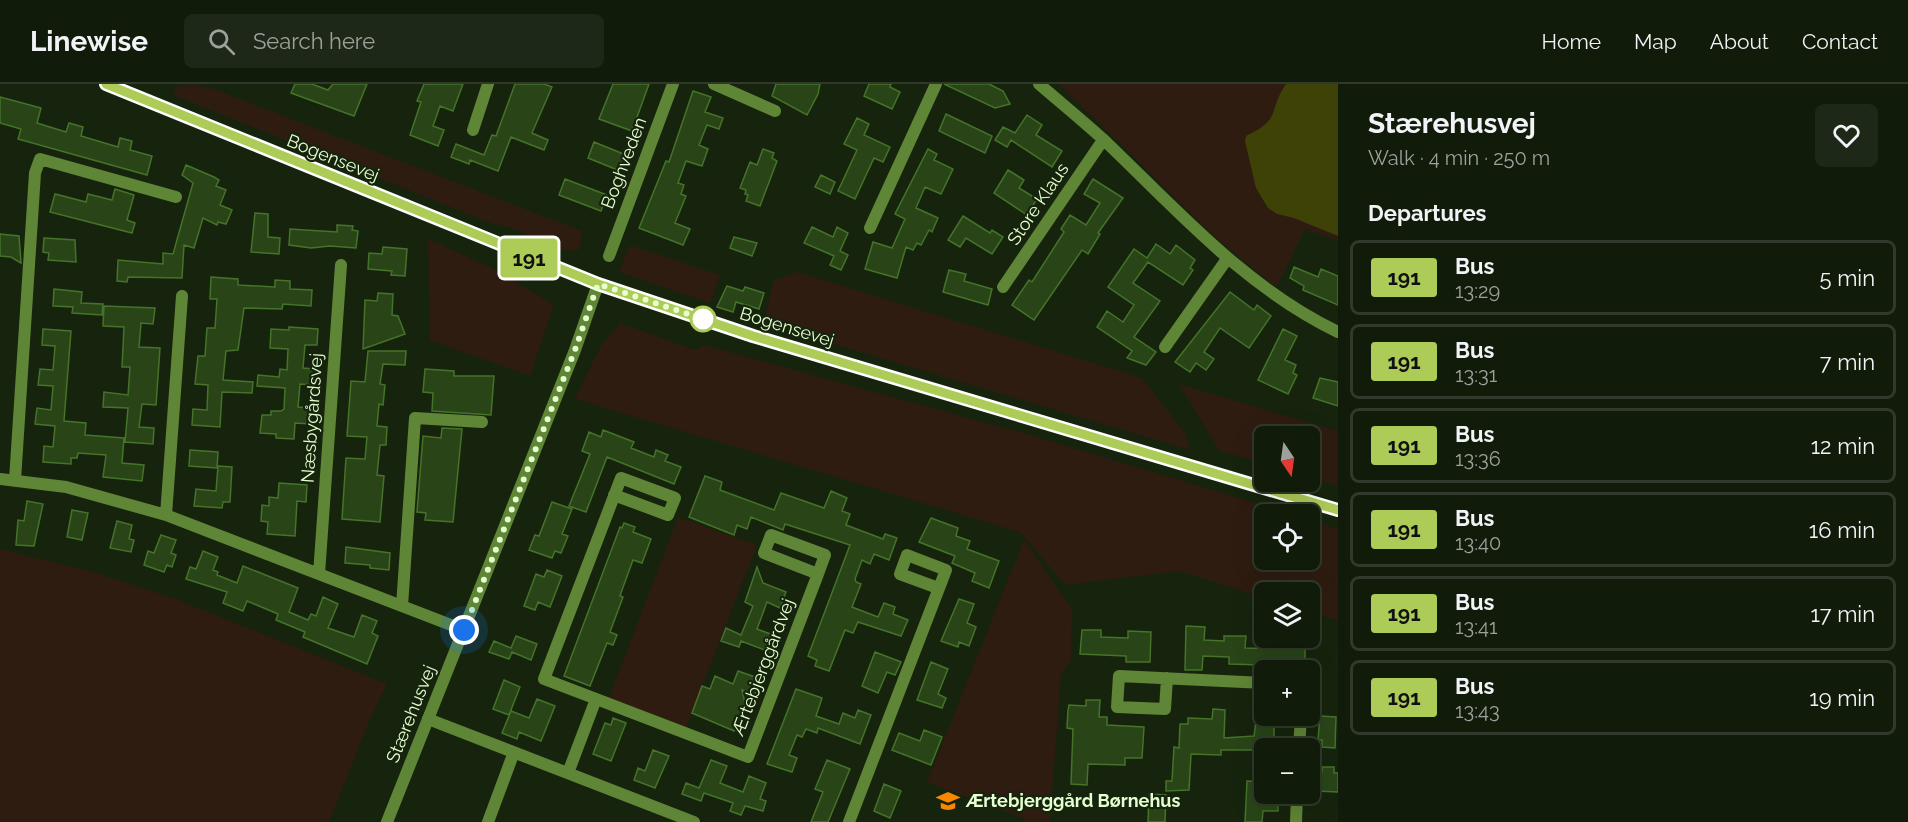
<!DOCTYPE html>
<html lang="en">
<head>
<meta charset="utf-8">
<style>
  body { margin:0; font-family:Raleway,sans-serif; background:#1e2818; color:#f1f3f6; height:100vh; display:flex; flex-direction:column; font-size:22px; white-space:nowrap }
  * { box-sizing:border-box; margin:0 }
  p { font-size:20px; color:#9ca19c }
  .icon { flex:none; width:33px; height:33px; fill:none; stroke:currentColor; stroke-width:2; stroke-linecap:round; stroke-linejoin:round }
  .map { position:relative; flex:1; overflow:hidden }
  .details { display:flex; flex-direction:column; background:#101b0a; width:570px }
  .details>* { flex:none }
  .badge { padding:0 12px; border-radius:4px; font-size:21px; line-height:39px }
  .needle { width:39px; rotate:167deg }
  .tools { position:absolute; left:1254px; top:342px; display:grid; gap:12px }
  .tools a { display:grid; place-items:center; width:66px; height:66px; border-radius:9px; background:#101b0a; box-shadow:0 6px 24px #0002,0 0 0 2px #30392b; font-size:30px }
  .you { position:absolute; width:30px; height:30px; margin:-15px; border:4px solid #fff; border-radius:50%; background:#1a73e8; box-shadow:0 0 0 9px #1a73e833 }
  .map>.badge { position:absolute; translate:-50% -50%; box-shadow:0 0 0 3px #fff }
  h2 { padding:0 30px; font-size:22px; line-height:54px }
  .round { display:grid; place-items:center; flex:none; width:63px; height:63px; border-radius:9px; background:#1e2818 }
  .head { display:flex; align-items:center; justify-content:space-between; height:102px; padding:0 30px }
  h1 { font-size:28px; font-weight:700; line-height:45px }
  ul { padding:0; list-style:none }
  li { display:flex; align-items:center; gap:18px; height:75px; margin:0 12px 9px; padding:0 18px; border:3px solid #30392b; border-radius:9px }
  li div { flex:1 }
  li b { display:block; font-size:22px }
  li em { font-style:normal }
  li .badge { min-width:66px; font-weight:700; text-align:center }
  header { display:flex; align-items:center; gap:36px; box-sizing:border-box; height:84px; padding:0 30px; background:#101b0a; border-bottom:2px solid #30392b }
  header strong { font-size:28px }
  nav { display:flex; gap:33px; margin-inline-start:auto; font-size:21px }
  .search { width:420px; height:54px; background:#1e2818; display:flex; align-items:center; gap:15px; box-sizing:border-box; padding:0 21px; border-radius:9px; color:#9ca19c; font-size:22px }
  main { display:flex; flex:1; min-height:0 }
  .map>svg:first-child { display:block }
  .green { fill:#2e1c10 }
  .water { fill:#3e4207 }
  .building { fill:#294518; stroke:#447329; stroke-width:1.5 }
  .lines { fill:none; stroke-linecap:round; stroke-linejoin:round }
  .minor { stroke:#5f8536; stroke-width:12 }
  .tertiary { stroke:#5f8536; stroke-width:12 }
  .secondary { stroke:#b9ff67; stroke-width:12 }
  .line-casing { stroke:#fff; stroke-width:14 }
  .line { stroke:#adcb57; stroke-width:9 }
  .walk { stroke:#e5ffd0; stroke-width:6; stroke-dasharray:0 10.8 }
  .stop-dot { fill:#fff; stroke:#adcb57; stroke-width:3 }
  .labels { text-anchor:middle; stroke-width:4.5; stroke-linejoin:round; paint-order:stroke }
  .street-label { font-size:18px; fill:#e5ffd0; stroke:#16240d }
  .poi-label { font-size:18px; font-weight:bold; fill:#e5ffd0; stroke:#16240d; text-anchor:start }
</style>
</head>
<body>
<header>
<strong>Linewise</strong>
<div class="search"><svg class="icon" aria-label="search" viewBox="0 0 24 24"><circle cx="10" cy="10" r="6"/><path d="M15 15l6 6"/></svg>Search here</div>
<nav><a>Home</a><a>Map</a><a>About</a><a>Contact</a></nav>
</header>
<main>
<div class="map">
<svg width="1338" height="738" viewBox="0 0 1338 738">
  <rect width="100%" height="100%" fill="#16240d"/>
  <path class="green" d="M 192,0 L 214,5 L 582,147 L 579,166 C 550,170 523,142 493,140 L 173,11 L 177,2 Z
    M 1059,0 L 1338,0 L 1338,157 L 1305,145 L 1276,203 L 1215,153 Z
    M 428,155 L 492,184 L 554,221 L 530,292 L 430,256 Z
    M 630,161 L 720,191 L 710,219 L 619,188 Z
    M 797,188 L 1142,294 L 1185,349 L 1190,366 L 763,239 L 774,196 Z
    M 620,239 L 695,266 L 704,261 L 1037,353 L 1292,430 L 1264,430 L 1264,476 L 1310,476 L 1310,436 L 1338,445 L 1338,537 L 1310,528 L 1310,508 L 1264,508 L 1264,514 L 1179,487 L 1065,501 L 1020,448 L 575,315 L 600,263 Z
    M 1179,300 L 1338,347 L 1338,402 L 1310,394 L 1310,352 L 1264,352 L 1264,380 L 1219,366 Z
    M 678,433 L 757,461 L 686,643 L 609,614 Z
    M 1024,456 L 1072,525 L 1071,576 L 1061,590 L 1050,738 L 1025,738 L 1025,735 L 927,698 Z
    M 0,465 L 93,488 L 176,515 L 387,600 L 370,635 L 329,738 L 0,738 Z"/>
  <path class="water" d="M 1286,0 L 1338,0 L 1338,152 L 1294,134 L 1277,130 L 1268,124 L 1256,104 L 1245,57 L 1246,52 C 1283,34 1267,28 1286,0 Z"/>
  <path class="building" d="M 295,0 L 312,0 L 328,6 L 333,0 L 367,0 L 354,32 L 291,9 Z
    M 424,0 L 463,0 L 453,27 L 440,22 L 433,42 L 444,46 L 438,62 L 410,51 L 421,18 L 417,17 Z
    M 515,0 L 544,0 L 552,3 L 532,49 L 548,56 L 544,66 L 511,53 L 498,87 L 470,76 L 469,80 L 451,73 L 456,60 L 484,71 L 492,51 L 496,52 Z
    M 613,0 L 649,0 L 632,47 L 599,35 Z
    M 776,0 L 820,0 L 818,10 L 807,31 L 772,12 Z
    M 869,0 L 891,0 L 890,3 L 900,8 L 892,25 L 864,12 Z
    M 944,0 L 989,0 L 1003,7 L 1010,20 L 995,24 Z
    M 693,7 L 711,13 L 705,28 L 723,34 L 719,45 L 707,41 L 699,61 L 708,65 L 702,82 L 686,77 L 678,99 L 684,101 L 681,110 L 686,112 L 675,139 L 690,145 L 683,161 L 639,144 L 666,77 L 669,78 Z
    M 0,13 L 41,24 L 37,39 L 66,48 L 69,39 L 83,43 L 81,52 L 118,63 L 120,54 L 132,57 L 130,66 L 152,72 L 147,91 L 18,55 L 21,45 L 0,39 Z
    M 946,30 L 992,52 L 985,69 L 939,47 Z
    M 1027,31 L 1042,41 L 1036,51 L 1062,67 L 1052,83 L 1011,56 L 1007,63 L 995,56 L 1003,43 L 1015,49 Z
    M 857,34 L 869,40 L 864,51 L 890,63 L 883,78 L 874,74 L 855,115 L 838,107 L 857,66 L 844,60 Z
    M 594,58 L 626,71 L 620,87 L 588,74 Z
    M 763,65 L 774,69 L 772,74 L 777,77 L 760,122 L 746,117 L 748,111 L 745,110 L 746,106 L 740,104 L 750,78 L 757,81 Z
    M 928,65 L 937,70 L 934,76 L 953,85 L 941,110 L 925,103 L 916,124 L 938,134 L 932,148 L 929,146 L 921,161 L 917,159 L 913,166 L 906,163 L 897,194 L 865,185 L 873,158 L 892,164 L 905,135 L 895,130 Z
    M 186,81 L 214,93 L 219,96 L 216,102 L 226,106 L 220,121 L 232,126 L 226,140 L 218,138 L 217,141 L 203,134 L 194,164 L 184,161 L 182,194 L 128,193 L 127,198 L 117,197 L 118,176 L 163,180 L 163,169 L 173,170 L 193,99 L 182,91 Z
    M 1008,86 L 1024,96 L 1019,104 L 1037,115 L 1027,131 L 994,109 Z
    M 821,91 L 835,98 L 830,110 L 815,103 Z
    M 565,95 L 607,111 L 601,127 L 559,111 Z
    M 1093,95 L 1123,114 L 1098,149 L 1100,150 L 1088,170 L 1082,166 L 1034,236 L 1012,221 L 1029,196 L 1032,198 L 1064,148 L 1061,145 L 1070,131 L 1086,141 L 1100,119 L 1084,110 Z
    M 115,105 L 134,111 L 127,136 L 135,139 L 132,149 L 50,128 L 55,110 L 86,118 L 88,110 L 112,116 Z
    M 255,129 L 268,130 L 268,153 L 280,154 L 279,170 L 251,168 Z
    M 963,132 L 990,149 L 992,146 L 1003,153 L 992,170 L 966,154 L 960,163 L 948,156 Z
    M 337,141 L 353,142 L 352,146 L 358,147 L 356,164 L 330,162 L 311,164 L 289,161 L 290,145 L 337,148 Z
    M 812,143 L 833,153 L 837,143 L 848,149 L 840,167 L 848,171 L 841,186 L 830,181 L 834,172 L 804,159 Z
    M 0,150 L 19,152 L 21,179 L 11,173 L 0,172 Z
    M 734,153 L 757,159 L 752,172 L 730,164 Z
    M 44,154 L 75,156 L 76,178 L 48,176 L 49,169 L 43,168 Z
    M 1156,160 L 1170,170 L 1176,161 L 1195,176 L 1190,184 L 1193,186 L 1183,201 L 1148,178 L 1133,199 L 1160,217 L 1134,253 L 1156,268 L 1146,281 L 1127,274 L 1132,267 L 1097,243 L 1107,227 L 1123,238 L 1134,221 L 1108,203 L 1134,165 L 1147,174 Z
    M 383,163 L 407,165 L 405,192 L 391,191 L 392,187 L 368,185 L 369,169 L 382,170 Z
    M 1294,183 L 1318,193 L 1321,185 L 1338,192 L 1338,221 L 1303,206 L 1304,202 L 1290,194 Z
    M 949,186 L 966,190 L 964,197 L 992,205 L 988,221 L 943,208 Z
    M 211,193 L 238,195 L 238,201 L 275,203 L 275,196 L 290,197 L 290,205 L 312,206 L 311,222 L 283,220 L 282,225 L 244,224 L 238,266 L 226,267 L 223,296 L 253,298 L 252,309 L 222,308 L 220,343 L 192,341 L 193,325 L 207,326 L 208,301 L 195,300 L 198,272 L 205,272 L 207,244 L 215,244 L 217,215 L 210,215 Z
    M 727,202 L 743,207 L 745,203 L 764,209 L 759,225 L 736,218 L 733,228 L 717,223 Z
    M 54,205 L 82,208 L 81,219 L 103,220 L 102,231 L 72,229 L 73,223 L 53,222 Z
    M 1230,208 L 1254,226 L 1257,221 L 1271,232 L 1249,264 L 1220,244 L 1204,268 L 1214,275 L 1206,286 L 1196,279 L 1190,288 L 1175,278 Z
    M 378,209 L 393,210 L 392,231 L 398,232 L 405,250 L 363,265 L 365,216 L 377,217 Z
    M 104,222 L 155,224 L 153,240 L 141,239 L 139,263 L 160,264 L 156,321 L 142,320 L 139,343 L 154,344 L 153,360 L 125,358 L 128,324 L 103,323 L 104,308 L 128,311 L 130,283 L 122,283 L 124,243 L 103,242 Z
    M 289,243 L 318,245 L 317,261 L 305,261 L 303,284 L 315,285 L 314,301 L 300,300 L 298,323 L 312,324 L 311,340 L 295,339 L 294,355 L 276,354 L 276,350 L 260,349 L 262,331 L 271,331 L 271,327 L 281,327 L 284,325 L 285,304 L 257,302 L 258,291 L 279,293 L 280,285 L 287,286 L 288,265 L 270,264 L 271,245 L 289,246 Z
    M 43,245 L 71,247 L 64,337 L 86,339 L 85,351 L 124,354 L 122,379 L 144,381 L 142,397 L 103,393 L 106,371 L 78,369 L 77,374 L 71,374 L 71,380 L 43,378 L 44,362 L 53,363 L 55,342 L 35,340 L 37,324 L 51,326 L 53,302 L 38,301 L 40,285 L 53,286 L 55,262 L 42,261 Z
    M 1283,245 L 1297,252 L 1285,276 L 1296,281 L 1293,289 L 1297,291 L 1288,310 L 1258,296 Z
    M 368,267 L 406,267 L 405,281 L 383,280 L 380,300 L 385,301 L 383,321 L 379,320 L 377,342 L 387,343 L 386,361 L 380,361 L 377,391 L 384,392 L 380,438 L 342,435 L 346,374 L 365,375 L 367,353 L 347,352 L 351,297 L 365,298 Z
    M 425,285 L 454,287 L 454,292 L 494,292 L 491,331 L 432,327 L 433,309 L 423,308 Z
    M 1320,294 L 1338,298 L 1338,322 L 1313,314 Z
    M 442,344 L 462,345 L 453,438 L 425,436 L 426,429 L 417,428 L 423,352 L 441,354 Z
    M 603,346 L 634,358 L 631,364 L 654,373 L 656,366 L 668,371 L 665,377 L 681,383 L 674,400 L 607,373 L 586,428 L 569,422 L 590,370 L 582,367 L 589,348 L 601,353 Z
    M 190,366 L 218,368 L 217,384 L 189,382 Z
    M 218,382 L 232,383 L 230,418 L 223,418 L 222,424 L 194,422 L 196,405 L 216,407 Z
    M 705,392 L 722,398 L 720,406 L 774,426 L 781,409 L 824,424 L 831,407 L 847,414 L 842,427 L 850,430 L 846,441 L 883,455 L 885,450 L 897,454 L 889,476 L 874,470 L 870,480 L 862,476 L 855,495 L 856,498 L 861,500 L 852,523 L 878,533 L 884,519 L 895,523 L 893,530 L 908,536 L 901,552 L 858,538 L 853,549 L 845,546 L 829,587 L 815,582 L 817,576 L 808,572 L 850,461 L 785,440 L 783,446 L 751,433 L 747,445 L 737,441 L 734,451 L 689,433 Z
    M 279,399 L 307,401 L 306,418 L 297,417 L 295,452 L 267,450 L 268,438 L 261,437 L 262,421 L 269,422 L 269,413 L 278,414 Z
    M 27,417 L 43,420 L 34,462 L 16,461 L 18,436 L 24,437 Z
    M 552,418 L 572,425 L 562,450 L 568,452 L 561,469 L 555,467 L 552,474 L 529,466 L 535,451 L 539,452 Z
    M 72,426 L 88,429 L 82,456 L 67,453 Z
    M 931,434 L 958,444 L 956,452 L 970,457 L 967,465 L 999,477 L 989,504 L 972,497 L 975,489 L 952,479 L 955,472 L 919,458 Z
    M 117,437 L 132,441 L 129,455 L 134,456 L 131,468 L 110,464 Z
    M 624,439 L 635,443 L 633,448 L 651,455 L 642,479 L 633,476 L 622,506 L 620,512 L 623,513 L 610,548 L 617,551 L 613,561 L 607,559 L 590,602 L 564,592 L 620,443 L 622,444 Z
    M 161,451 L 176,456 L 171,469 L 176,471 L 172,483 L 167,481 L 164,488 L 144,481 L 148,467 L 154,469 Z
    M 346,463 L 390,469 L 389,486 L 370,484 L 370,481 L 345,479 Z
    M 203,467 L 218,473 L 213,486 L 218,488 L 217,491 L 237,499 L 243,482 L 298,504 L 289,528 L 308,536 L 311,530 L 316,532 L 323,513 L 338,520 L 328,544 L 354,553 L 362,531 L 377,537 L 372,549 L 378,552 L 367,580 L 303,553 L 305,548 L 276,536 L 278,530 L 247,517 L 243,527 L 223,519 L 227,508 L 186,495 L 190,483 L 196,485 Z
    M 757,483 L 763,499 L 786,508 L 780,524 L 767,518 L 757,545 L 776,552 L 770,568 L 741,557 L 739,563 L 721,557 L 726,544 L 741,551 L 753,522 L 745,518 Z
    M 547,486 L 562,492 L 550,523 L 538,518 L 535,526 L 524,522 L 536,490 L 544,493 Z
    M 959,515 L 974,520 L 967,539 L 976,543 L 969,562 L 959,558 L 958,563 L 941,557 Z
    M 1186,542 L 1205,543 L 1204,556 L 1224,557 L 1224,552 L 1246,552 L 1245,564 L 1281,565 L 1288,564 L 1289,558 L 1305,558 L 1305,582 L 1229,580 L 1229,573 L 1203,572 L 1202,586 L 1185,586 Z
    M 1082,546 L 1101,546 L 1101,553 L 1128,554 L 1128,547 L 1151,548 L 1150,578 L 1126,578 L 1126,572 L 1080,570 Z
    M 516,552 L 537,560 L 531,576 L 512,568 L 509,575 L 489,568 L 494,557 L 511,564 Z
    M 875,568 L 901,578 L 895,591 L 887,588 L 878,609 L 862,602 Z
    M 931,578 L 948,585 L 938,610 L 946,614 L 942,624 L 917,616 Z
    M 738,587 L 761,595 L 755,611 L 742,606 L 745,619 L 734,647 L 692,629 L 702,602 L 710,605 L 715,592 L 733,600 Z
    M 504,596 L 520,603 L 509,631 L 493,625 Z
    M 796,605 L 822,614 L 816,632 L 839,640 L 843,629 L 855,634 L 858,626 L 871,631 L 860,660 L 818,644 L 817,649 L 806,645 L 802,653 L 797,651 L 789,671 L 797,674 L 792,688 L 767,680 Z
    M 537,615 L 555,622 L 541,657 L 519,648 L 517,655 L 502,649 L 511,627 L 529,634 Z
    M 1086,616 L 1100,616 L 1099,633 L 1107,633 L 1107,641 L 1144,643 L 1142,674 L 1125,674 L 1125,681 L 1088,680 L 1087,701 L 1071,700 L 1073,645 L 1067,644 L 1068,626 L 1069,621 L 1086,622 Z
    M 1213,625 L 1225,626 L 1224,654 L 1254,652 L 1256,637 L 1274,637 L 1274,657 L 1268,657 L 1268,661 L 1255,661 L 1255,666 L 1221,666 L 1221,671 L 1191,670 L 1189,706 L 1166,707 L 1166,697 L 1172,697 L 1174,663 L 1179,664 L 1180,640 L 1188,640 L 1188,634 L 1212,635 Z
    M 1320,632 L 1336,633 L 1335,664 L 1322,663 L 1322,656 L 1318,656 Z
    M 613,634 L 626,639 L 611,677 L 593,670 L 605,639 L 611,641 Z
    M 924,646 L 942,653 L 931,681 L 892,666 L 899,649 L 920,657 Z
    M 653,666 L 669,672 L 655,704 L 634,696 L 638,684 L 645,687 Z
    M 711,676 L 727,682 L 720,699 L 743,708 L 749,692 L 766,699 L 760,715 L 766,717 L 763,727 L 745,722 L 741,731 L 730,727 L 733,719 L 704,709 L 701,717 L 682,710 L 686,699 L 699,704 Z
    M 827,676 L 850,685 L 828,738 L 811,738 L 823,708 L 815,705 Z
    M 1322,683 L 1334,683 L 1334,689 L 1338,689 L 1338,708 L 1317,707 L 1317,688 L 1322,688 Z
    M 1247,697 L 1264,698 L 1264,710 L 1278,710 L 1278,727 L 1263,727 L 1262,738 L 1245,738 Z
    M 884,700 L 901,707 L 890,734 L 874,727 Z
    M 1149,710 L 1166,711 L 1165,738 L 1148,738 Z"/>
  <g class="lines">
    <path class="minor" d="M 714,0 L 775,27
      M 1039,0 C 1061,19 1083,37 1105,57 C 1178,127 1245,203 1338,248
      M 473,46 L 488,0
      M 870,144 L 936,0
      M 609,172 L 673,0
      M 1003,203 L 1103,56
      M 1165,263 L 1227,175
      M 0,395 L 66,403 L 166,431 L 464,546
      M 15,396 L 35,89 L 40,75 L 176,113
      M 614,411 L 668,431 L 675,414 L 621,394 L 544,595 L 748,673 L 818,490
      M 166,431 L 182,212
      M 771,451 L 825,471 L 818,490 L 764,469 Z
      M 319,490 L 341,181
      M 402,522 L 415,334 L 482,338
      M 1167,594 L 1165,625 L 1117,623 L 1119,592 L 1264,599
      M 428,635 L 694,738
      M 1299,664 L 1301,632
      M 568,689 L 596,615
      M 488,738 L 514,668
      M 849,738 L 946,486 L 907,471 L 900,490 L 938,504
      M 1296,738 L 1297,710"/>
    <path class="tertiary" d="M 387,738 L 575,266 L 598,200"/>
    <path class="secondary" d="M 106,0 L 598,200 L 753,252 L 1338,426"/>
  </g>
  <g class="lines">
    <g class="line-casing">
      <path id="line" d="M 106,0 L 598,200 L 753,252 L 1338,426"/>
    </g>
    <use href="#line" class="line"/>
    <path class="walk" d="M 464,546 L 575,266 L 598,200 L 709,237 L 703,235"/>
  </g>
  <defs>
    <g id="school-bare" transform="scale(1.8)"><path d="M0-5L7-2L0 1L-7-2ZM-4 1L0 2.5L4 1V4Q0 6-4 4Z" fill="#fb8700" stroke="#16240d" stroke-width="2.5" paint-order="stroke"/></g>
  </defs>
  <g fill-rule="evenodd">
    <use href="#school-bare" x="948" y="717"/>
  </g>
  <circle class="stop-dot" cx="703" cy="235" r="12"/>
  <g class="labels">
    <g class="street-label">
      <text transform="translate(333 74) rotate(22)" y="6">Bogensevej</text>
      <text transform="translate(624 79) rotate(-69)" y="6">Boghveden</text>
      <text transform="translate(1038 120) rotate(-56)" y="6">Store Klaus</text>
      <text transform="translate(787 243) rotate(17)" y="6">Bogensevej</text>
      <text transform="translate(312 334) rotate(-86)" y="6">Næsbygårdsvej</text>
      <text transform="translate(763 583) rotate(-69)" y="6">Ærtebjerggårdvej</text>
      <text transform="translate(411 630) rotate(-68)" y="6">Stærehusvej</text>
    </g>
    <g class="poi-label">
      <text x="966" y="723">Ærtebjerggård Børnehus</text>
    </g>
  </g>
</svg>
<div class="tools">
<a><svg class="needle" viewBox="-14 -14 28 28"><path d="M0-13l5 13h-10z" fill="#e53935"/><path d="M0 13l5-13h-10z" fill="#9ca19c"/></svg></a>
<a><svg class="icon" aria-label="locate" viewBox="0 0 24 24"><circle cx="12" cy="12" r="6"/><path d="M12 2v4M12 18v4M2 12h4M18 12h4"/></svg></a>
<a><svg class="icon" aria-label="layers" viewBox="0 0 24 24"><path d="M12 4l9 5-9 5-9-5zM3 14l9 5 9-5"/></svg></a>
<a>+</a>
<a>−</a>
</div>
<div class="you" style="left:464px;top:546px"></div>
<b class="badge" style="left:529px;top:174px;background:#adcb57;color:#111">191</b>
</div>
<section class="details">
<div class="head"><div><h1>Stærehusvej</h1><p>Walk · 4 min · 250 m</p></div><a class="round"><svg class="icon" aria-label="heart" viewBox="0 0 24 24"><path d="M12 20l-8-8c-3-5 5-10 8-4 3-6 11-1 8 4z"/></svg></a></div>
<h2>Departures</h2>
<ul>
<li><span class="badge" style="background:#adcb57;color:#111">191</span><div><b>Bus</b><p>13:29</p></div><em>5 min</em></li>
<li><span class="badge" style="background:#adcb57;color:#111">191</span><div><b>Bus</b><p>13:31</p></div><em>7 min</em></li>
<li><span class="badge" style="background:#adcb57;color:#111">191</span><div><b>Bus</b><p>13:36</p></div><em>12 min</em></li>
<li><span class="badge" style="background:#adcb57;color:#111">191</span><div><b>Bus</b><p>13:40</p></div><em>16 min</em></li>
<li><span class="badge" style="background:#adcb57;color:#111">191</span><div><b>Bus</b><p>13:41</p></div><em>17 min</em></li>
<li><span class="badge" style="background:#adcb57;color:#111">191</span><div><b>Bus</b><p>13:43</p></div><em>19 min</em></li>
</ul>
</section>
</main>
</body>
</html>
